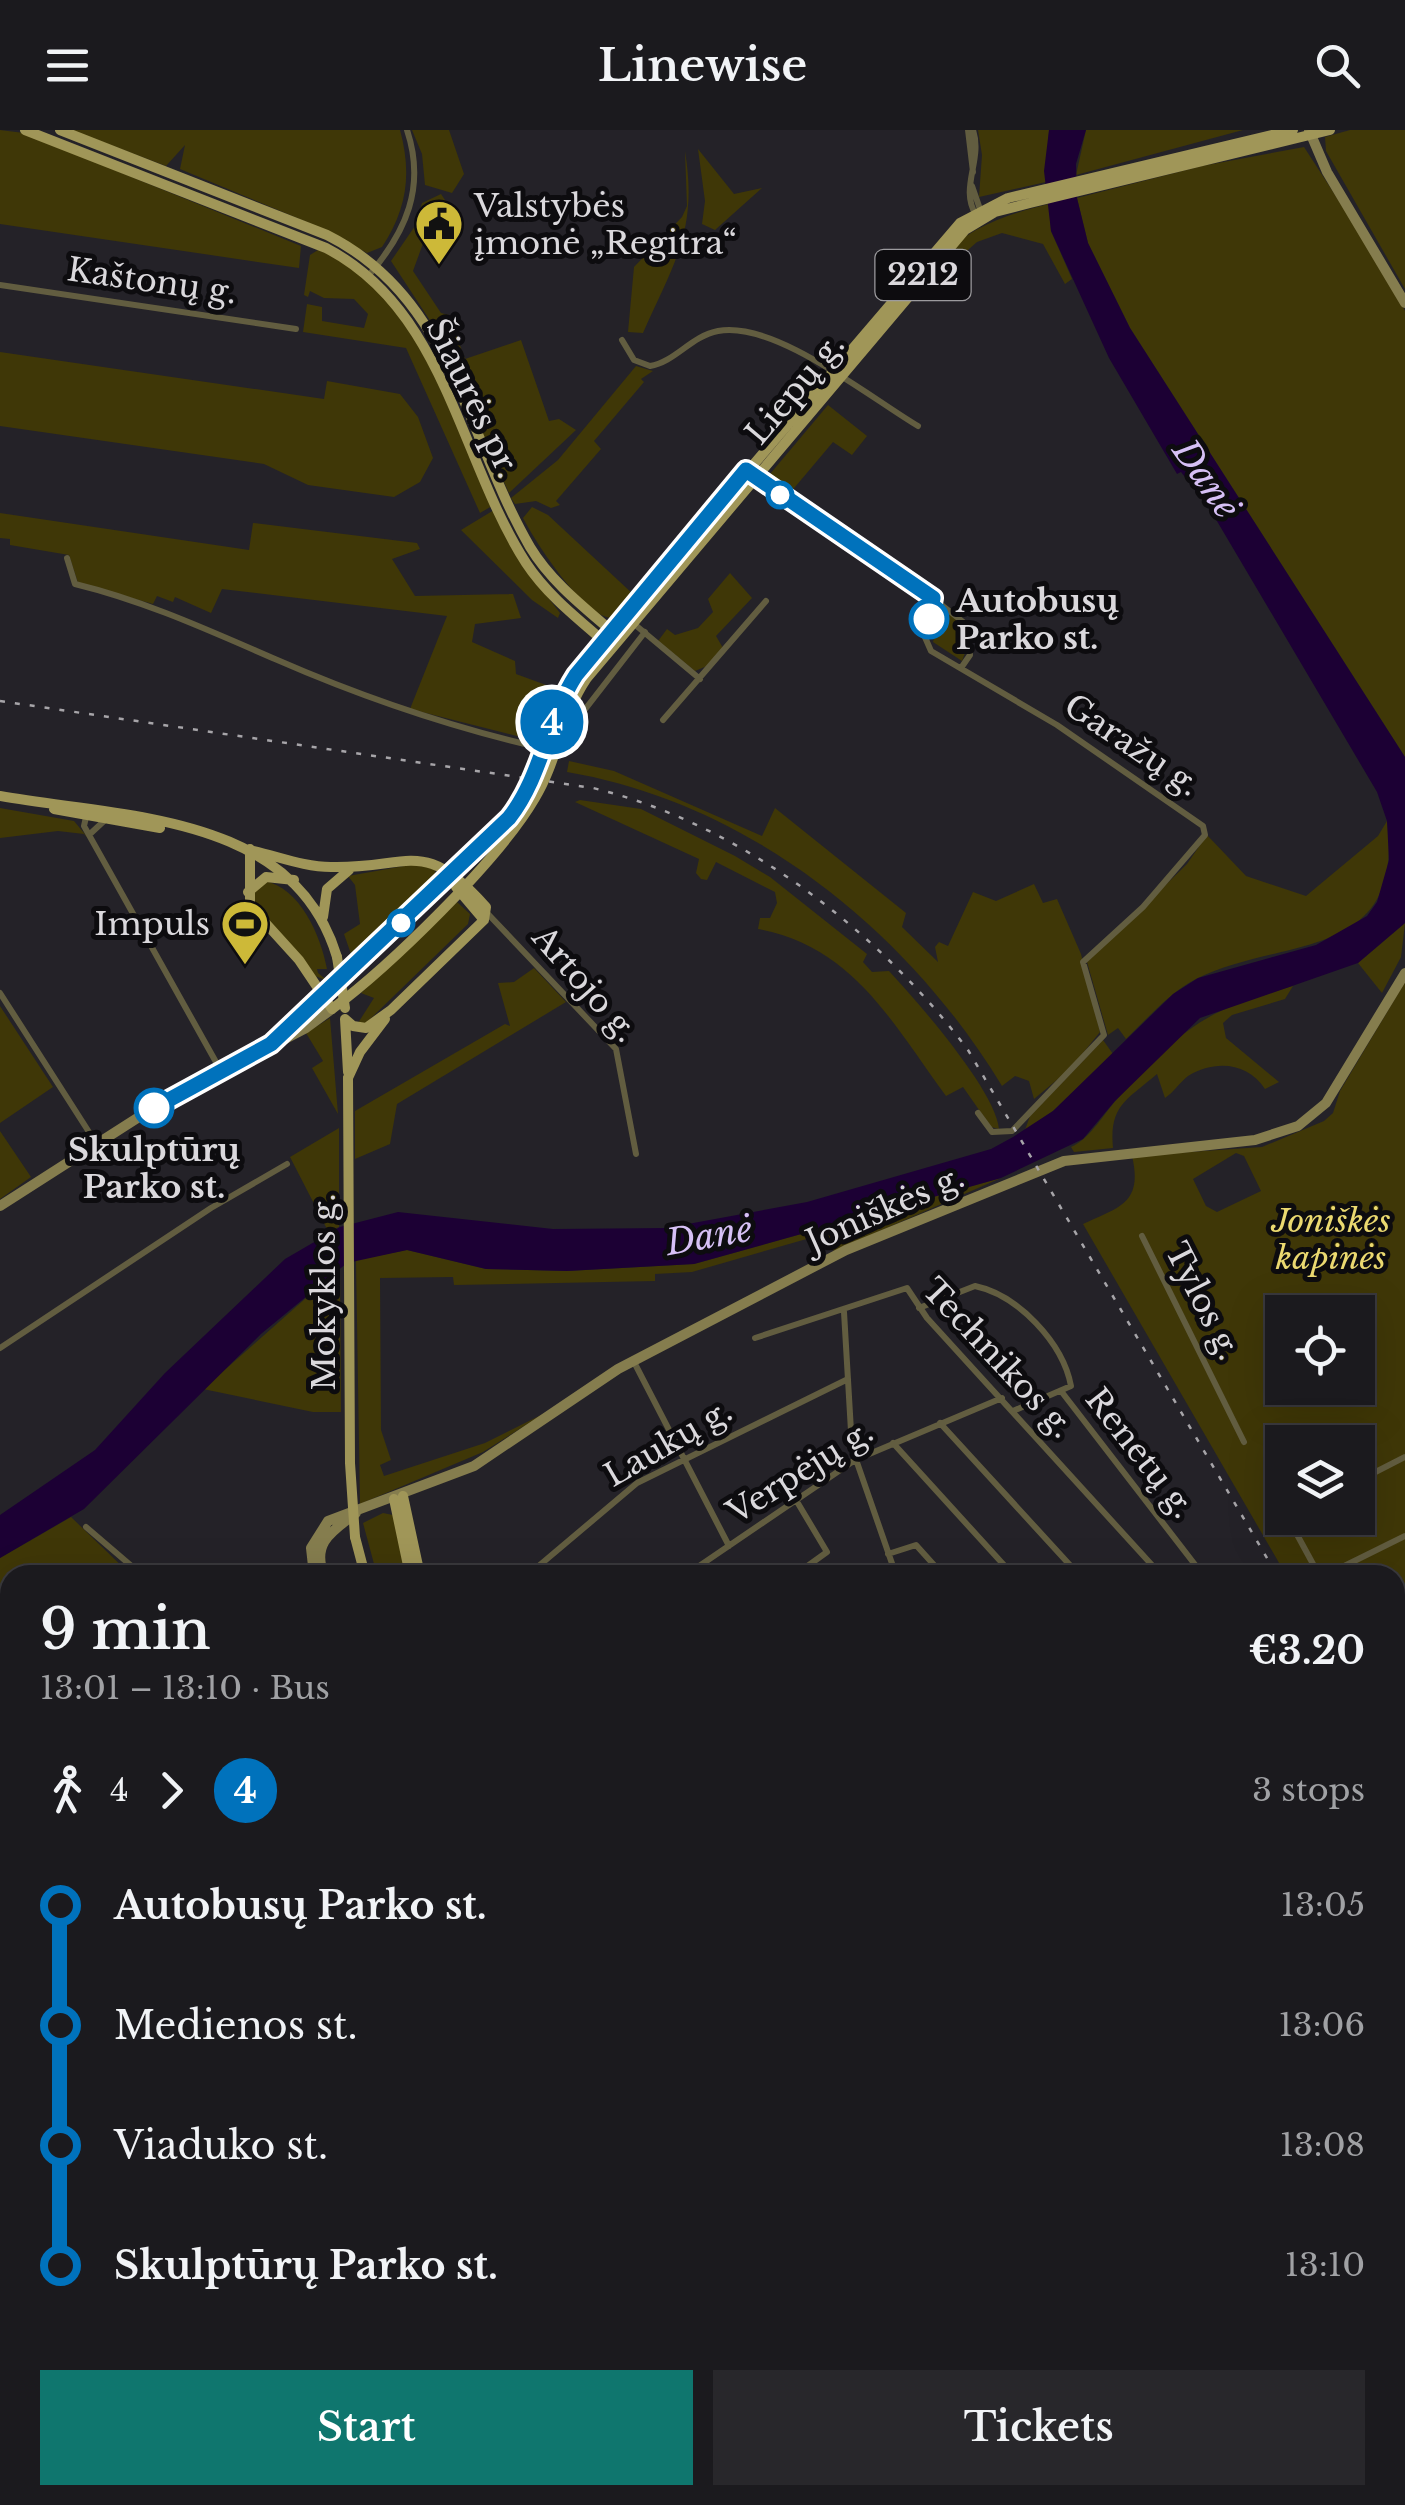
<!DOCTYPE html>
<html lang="en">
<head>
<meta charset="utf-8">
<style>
  body { margin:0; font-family:"Libre Baskerville",serif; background:#28272b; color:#f1f3f6; height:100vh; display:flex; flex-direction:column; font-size:38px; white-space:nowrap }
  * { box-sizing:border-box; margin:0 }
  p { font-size:32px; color:#a0a1a4 }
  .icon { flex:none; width:55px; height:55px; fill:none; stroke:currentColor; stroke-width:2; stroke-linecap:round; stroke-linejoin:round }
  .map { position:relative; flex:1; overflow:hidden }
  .drawer { position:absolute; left:0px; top:1435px; width:1405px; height:940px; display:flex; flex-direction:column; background:#1b1a1e; border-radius:30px 30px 0 0; box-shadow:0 10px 40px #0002,0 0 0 2px #39383c }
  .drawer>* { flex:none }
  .badge { padding:0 20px; border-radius:32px; font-size:35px; line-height:65px }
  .controls { position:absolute; left:1265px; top:1165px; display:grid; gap:20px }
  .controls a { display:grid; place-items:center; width:110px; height:110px; border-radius:0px; background:#1b1a1e; box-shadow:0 10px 40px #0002,0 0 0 2px #39383c; font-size:50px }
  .map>.badge { position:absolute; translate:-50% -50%; box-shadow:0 0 0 5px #fff }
  .legs { display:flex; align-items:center; gap:15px; height:110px; padding:0 40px; font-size:32px }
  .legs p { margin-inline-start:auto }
  .head { display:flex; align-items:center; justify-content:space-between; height:170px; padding:0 40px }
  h1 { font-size:55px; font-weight:600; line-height:75px }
  .cta { display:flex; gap:20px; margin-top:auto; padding:20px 40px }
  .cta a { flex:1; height:115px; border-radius:0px; background:#0f766e; color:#fff; font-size:40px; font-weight:600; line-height:115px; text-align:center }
  .cta a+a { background:#28272b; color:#f1f3f6 }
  ul { padding:0 40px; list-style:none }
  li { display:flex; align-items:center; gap:35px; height:120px; font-size:38px }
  li i { display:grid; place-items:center; width:15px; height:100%; margin:0 12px; background:currentColor }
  li i::after { content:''; width:25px; height:25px; margin:-12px; border:8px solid; border-radius:50%; background:#1b1a1e }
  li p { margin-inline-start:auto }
  li:first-child i { background:linear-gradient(#0000 50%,currentColor 0) }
  li:last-child i { background:linear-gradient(currentColor 50%,#0000 0) }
  header { display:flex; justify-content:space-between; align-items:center; height:130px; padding:0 40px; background:#1b1a1e; font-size:45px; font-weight:600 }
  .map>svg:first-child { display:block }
  .green { fill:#3f3707; fill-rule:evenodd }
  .water { fill:#1c0034 }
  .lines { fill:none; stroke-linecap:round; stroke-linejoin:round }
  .minor { stroke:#625d40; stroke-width:6 }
  .tertiary { stroke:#625d40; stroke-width:9 }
  .secondary { stroke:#857d4e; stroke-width:10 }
  .primary { stroke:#a09658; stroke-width:10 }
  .rail { stroke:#a7a5a9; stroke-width:2.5; stroke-dasharray:5 10; stroke-linecap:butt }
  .primary-bridge { stroke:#a09658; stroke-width:10 }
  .line-1-casing { stroke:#fff; stroke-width:22 }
  .line-1 { stroke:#0072bc; stroke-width:15 }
  .stop-1-dot { fill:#fff; stroke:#0072bc; stroke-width:5 }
  .labels { text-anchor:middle; stroke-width:10; stroke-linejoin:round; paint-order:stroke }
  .shield { fill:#0d0c0f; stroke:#9c9b9e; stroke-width:2.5 }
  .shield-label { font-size:30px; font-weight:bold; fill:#dad8dc }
  .poi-label { font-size:32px; fill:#dad8dc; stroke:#0d0c0f; text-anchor:start }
  .street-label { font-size:32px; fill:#dad8dc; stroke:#0d0c0f }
  .stop-label { font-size:32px; font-weight:bold; fill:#dad8dc; stroke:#0d0c0f; text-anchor:start }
  .park-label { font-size:32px; font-style:italic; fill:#ebd970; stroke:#0d0c0f }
  .water-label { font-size:35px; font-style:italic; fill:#d6c0f5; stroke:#0d0c0f }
</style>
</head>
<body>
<header><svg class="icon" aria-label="menu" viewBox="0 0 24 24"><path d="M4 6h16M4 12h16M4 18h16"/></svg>Linewise<svg class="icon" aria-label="search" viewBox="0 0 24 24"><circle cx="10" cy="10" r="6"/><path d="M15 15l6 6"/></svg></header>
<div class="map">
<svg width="1405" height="2375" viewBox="0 0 1405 2375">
  <rect width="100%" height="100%" fill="#242228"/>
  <path class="green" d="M 0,0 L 24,3 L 301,116 L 299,138 L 0,94 Z
    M 71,0 L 400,0 C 412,44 407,79 382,117 L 367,123 L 326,100 L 180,39 L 185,15 L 166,36 Z
    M 412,0 L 449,0 L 464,44 L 452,63 L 425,55 L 422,24 Z
    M 978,0 L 1049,0 L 1046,52 L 979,67 L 982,25 Z
    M 1086,0 L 1243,0 L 1076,45 Z
    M 1350,0 L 1405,0 L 1405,159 L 1326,21 L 1325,7 Z
    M 1304,17 L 1389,148 L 1405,181 L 1405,627 L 1130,198 L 1088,113 L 1077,68 L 1202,36 Z
    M 698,19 L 734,64 L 762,58 L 715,100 L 702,94 L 705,71 Z
    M 685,21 C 698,100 674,133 643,203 L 628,202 L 634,137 L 682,87 L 687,76 Z
    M 441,64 L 449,76 L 425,108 L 413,141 L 441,183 L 449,185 L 465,229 L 521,210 L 549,291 L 559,289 L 576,300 L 509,363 L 431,192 L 391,131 L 415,96 L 422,73 Z
    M 1049,74 L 1051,101 L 1072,149 L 1065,154 L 1043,114 L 1002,103 L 977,112 L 918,164 C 943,105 996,87 1049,74 Z
    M 318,120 C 417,158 452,288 492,376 L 480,383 L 406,218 L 303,202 L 307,174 L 322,177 L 322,191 L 364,198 L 368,184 L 354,169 L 324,168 L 310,161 L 308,167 L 304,165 L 310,125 Z
    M 0,222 L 324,269 L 327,251 L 400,264 L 418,287 L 433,328 L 420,352 L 394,367 L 308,355 L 264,334 L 0,296 Z
    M 636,236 L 653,241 L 641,249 L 644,252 L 594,311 L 601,319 L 556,371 L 560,375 L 551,378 L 536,371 L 515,374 L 511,368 L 558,330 Z
    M 828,275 L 867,306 L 852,325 L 833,312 L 790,363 L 770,344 Z
    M 532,377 L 548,385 L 634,465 L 616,488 C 587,493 536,413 523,388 Z
    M 494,380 L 517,427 L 560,483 L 558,488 L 532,470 L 461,400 Z
    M 0,383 L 249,420 L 253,393 L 417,413 L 420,419 L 392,429 L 415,466 L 513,464 L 521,488 L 475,494 L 472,512 L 515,531 L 516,544 L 557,559 L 537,611 L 410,579 L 447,486 L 222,459 L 211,483 L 175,467 L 173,472 L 157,466 L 153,474 L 78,453 L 69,425 L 10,415 L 10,409 L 0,408 Z
    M 730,443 L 752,468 L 716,506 L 723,518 L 707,536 L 695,541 L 658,511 L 667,499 L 675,505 L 698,498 L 713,482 L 708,469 Z
    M 943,477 L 964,494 L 968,515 L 962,531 L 933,512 Z
    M 569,631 L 614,641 L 762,706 L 775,678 L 906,783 L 902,797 L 938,832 L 935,817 L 939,812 L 948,816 L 973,762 L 996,771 L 1034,754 L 1043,773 L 1057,769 L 1081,824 L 1100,902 L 1070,939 L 1034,969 L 1029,951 L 1015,946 L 1002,956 C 908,801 750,673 567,642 Z
    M 580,670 L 641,679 L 735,726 L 770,747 L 867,824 L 863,832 L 872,842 L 889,841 C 917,871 996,961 999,999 L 991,997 L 963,957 L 946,966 C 892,893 854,817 758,799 L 760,788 L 770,788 L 777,773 L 775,762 L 716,732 L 707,750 L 701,749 L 696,743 L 699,729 L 575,672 Z
    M 0,678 L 74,691 L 94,715 L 84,704 L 58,701 L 0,708 Z
    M 1387,691 C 1405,833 1282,806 1196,849 C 1169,863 1148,888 1126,909 L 1118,898 L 1108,905 L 1087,832 L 1187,734 L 1207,705 L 1246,746 L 1306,766 L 1378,706 Z
    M 421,733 L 434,739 L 438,750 L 352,827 L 344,804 L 360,794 L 355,755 L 348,746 Z
    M 264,751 C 300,757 321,806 327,839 L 317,839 L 318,843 L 328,851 L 315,846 L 257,777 L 253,765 Z
    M 457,772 L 470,784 L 468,794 L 365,894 L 358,893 L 374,868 L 361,863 Z
    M 1405,793 L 1401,827 L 1382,863 L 1358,833 Z
    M 534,838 L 566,872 L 397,974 L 390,1014 L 355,1029 L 355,981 L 505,894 L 510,896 L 498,853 L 514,852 Z
    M 1405,852 L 1405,1644 L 1395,1627 L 1395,1445 L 1286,1445 L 1083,1094 C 1120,1077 1143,1073 1132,1026 L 1262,1017 L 1324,991 L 1333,983 L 1340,961 ZM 1236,1023 L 1244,1026 L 1261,1061 L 1217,1082 L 1206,1076 L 1193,1049 ZM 1282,1182 L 1358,1182 L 1358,1258 L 1282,1258 ZM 1282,1312 L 1358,1312 L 1358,1388 L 1282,1388 Z
    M 1293,856 L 1285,869 L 1232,885 L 1223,893 L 1226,908 L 1279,952 L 1265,959 C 1248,933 1216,929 1188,946 C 1180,952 1174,962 1165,968 L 1157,944 C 1127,970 1109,975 1113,1018 L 1074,1022 L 1071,1017 C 1091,1008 1104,983 1119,967 C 1184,898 1200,882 1293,856 Z
    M 0,876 L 53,957 L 0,993 Z
    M 330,888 L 338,984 L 312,938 L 323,931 L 306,903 Z
    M 1103,910 L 1113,924 L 1053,981 L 1025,1000 L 1030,986 Z
    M 339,998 L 339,1097 L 328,1101 L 290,1027 Z
    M 0,1001 L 31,1047 L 0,1069 Z
    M 1001,1048 L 834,1121 L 825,1110 L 815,1115 L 810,1108 L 692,1142 L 655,1144 L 655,1151 L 454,1155 L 453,1147 L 380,1148 L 381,1300 L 391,1330 L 380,1335 L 384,1346 L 485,1313 L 545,1283 L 483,1322 L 360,1374 L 356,1130 L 407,1120 L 486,1139 L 567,1141 L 694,1134 Z
    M 340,1138 L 341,1282 L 313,1282 L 203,1259 Z
    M 383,1383 L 393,1385 L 407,1445 L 377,1445 L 363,1393 Z
    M 71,1387 L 131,1445 L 10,1445 L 10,1634 L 0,1644 L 0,1428 Z
    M 911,2365 L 1013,2365 L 1016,2375 L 898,2375 Z"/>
  <path class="water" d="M 1049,0 L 1086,0 L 1076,34 L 1077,68 L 1088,113 L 1130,198 L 1405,627 L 1405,793 L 1358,833 L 1200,888 L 1115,971 L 1083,1009 L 1001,1048 L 694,1134 L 567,1141 L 486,1139 L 407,1120 L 347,1133 L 261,1204 L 84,1379 L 0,1428 L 0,1385 L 95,1320 L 165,1243 L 285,1129 L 340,1097 L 398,1082 L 553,1099 L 666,1098 L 807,1072 L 991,1019 L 1013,1007 L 1053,981 L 1173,864 L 1198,848 L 1316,815 L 1367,786 L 1377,772 L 1389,730 L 1387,691 L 1377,662 L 1211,381 L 1181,342 L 1177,344 L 1109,228 L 1051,101 L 1044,41 Z"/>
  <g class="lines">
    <path class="minor" d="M 968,0 L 973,42
      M 973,0 C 983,30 959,58 976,85
      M 972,56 L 981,82
      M 369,145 C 406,102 426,57 407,0
      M 0,155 L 296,199
      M 622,210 L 634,230 L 650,236 C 675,232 691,206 718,201 C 774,190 869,267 918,296
      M 754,345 L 933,468 L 924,505 L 931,521 L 1057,595 L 1203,696 L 1205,705 L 1143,777 L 1083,832 L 1104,905 L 1012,1001 L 992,1002 L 978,983
      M 67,428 L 75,454 C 145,471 208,500 275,529 C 362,567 449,597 542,618
      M 934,469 L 967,495 L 970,525 L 961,538
      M 633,493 L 700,549
      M 583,582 L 645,502
      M 663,590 L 766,471
      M 86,687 L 84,696 L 221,941
      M 90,704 L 104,691
      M 488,784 L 616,919 L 636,1024
      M 0,863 L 96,1013
      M 1142,1106 L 1244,1312
      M 919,1178 L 975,1156 C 1018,1165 1063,1213 1071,1256 L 1013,1281
      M 844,1182 L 852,1318 L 896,1445
      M 755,1208 L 907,1158 L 927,1188 L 1161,1445
      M 0,1218 L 211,1078 L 287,1034
      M 634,1232 L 729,1416
      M 1061,1261 L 1203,1445
      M 940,1293 L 1079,1445
      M 893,1313 L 1013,1445
      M 1358,1351 L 1405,1327
      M 1288,1388 L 1319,1445
      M 86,1397 L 142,1445
      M 888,1424 L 916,1415 L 943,1445
      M 528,1445 L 637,1353 L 848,1249
      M 686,1445 L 855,1330 L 1002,1268
      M 795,1445 L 827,1422 L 796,1370
      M 1326,1445 L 1405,1406
      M 1395,1488 L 1405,1483
      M 1395,1549 L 1405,1544
      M 1395,1573 L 1405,1589
      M 0,1649 L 10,1639
      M 0,1671 L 10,1681
      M 0,1751 L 10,1733
      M 0,1938 L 10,1939
      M 431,2365 L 436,2375
      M 603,2365 L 608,2375"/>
    <path class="tertiary" d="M 0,2068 L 10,2083
      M 884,2375 L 904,2365"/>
    <path class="secondary" d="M 1309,0 L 1327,42 L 1405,173
      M 279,907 L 323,866
      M 0,1076 L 153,978 L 306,898 L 332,879
      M 314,1445 L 311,1418 L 328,1391 L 474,1336 L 618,1239 L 846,1120 L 1064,1031 L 1255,1010 L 1298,996 L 1326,973 L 1405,843
      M 324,1445 C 311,1412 333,1401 356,1383
      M 1395,1981 L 1405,1980"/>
    <path class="primary" d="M 25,0 L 326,118 C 446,180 459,329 526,433 C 547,465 578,489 607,514
      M 60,0 L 327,105 C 453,168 465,305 530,417 C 551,452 585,478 615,504
      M 0,666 C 123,688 293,682 337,827
      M 54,679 L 160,698
      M 250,719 L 250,776 L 299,830 L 332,879 C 390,836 499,730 535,668 C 558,630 561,586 587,548 L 965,100 L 995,82 L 1030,73 L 1330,0
      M 254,721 C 280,727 305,737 331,737 C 411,739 422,705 486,777 L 484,790 L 391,880 L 366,898 L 353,896 L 345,889
      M 456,757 L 484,790
      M 248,762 L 266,747 L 294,750
      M 323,787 L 327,759 L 349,740
      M 323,866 L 509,688 L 531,651 L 559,574 L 595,520 L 960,93 L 1008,68 L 1293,0
      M 345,889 L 348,942
      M 348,948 L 360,922 L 385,889
      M 403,1366 L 420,1445
      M 394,1369 L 410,1445
      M 355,1407 L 365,1445
      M 0,2281 L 10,2277
      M 151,2365 L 156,2375
      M 1281,2365 L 1287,2375
      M 1304,2365 L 1311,2375"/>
    <path class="rail" d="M 0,571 L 593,658 C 741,694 878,800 968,920 L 1277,1445
      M 1395,1644 L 1405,1661"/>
    <path class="primary-bridge" d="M 337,827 L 345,878
      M 348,948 L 350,1333 L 355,1407"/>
  </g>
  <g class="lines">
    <g class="line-1-casing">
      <path id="line-1" d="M 154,978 L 271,914 L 509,688 C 542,646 547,590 576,545 L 746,340 L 933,468 L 929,489"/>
    </g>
    <use href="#line-1" class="line-1"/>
  </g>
  <defs>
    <g id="civic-pin" transform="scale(2.5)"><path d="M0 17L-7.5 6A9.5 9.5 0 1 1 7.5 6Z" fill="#cdb938" stroke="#0d0c0f"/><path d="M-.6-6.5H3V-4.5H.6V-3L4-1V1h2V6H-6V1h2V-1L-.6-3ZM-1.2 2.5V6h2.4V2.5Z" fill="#111"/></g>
    <g id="stadium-pin" transform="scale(2.5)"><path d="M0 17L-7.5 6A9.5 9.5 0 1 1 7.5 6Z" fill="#cdb938" stroke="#0d0c0f"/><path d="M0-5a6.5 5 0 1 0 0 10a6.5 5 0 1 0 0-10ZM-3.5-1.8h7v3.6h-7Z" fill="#111"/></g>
  </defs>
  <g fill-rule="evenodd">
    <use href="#civic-pin" x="439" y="94"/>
    <use href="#stadium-pin" x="245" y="794"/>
  </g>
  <g class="stop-1-dot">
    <circle cx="780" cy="365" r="12"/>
    <circle cx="929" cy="489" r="18"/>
    <circle cx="401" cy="793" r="12"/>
    <circle cx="154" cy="978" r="18"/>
  </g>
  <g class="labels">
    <rect class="shield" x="875.5" y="120" width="95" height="50" rx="8"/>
    <g class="shield-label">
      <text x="923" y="155">2212</text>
    </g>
    <g class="poi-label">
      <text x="474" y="87">Valstybės<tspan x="474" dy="37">įmonė „Regitra“</tspan></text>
      <text x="210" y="805" text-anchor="end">Impuls</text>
    </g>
    <g class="street-label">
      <text transform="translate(152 151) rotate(8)" y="11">Kaštonų g.</text>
      <text transform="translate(795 259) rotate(-50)" y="11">Liepų g.</text>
      <text transform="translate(473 268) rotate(64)" y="11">Šiaurės pr.</text>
      <text transform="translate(1132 615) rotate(34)" y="11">Garažų g.</text>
      <text transform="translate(585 854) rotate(49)" y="11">Artojo g.</text>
      <text transform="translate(885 1079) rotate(-24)" y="11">Joniškės g.</text>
      <text transform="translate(324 1162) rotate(-90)" y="11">Mokyklos g.</text>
      <text transform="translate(1203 1171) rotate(63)" y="11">Tylos g.</text>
      <text transform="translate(998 1228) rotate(47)" y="11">Technikos g.</text>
      <text transform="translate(668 1313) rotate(-30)" y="11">Laukų g.</text>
      <text transform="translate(1140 1323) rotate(52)" y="11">Renetų g.</text>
      <text transform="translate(800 1342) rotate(-32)" y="11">Verpėjų g.</text>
    </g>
    <g class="stop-label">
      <text x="956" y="482">Autobusų<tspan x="956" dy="37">Parko st.</tspan></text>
      <text x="154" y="1031" text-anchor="middle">Skulptūrų<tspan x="154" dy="37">Parko st.</tspan></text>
    </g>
    <g class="park-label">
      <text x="1331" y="1102">Joniškės<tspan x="1331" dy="37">kapinės</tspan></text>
    </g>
    <g class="water-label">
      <text transform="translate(1206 349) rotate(55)" y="12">Danė</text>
      <text transform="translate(709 1106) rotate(-10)" y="12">Danė</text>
    </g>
  </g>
</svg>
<div class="controls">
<a><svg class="icon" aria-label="locate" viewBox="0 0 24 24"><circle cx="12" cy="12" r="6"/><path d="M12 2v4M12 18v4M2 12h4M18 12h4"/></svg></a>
<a><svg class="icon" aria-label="layers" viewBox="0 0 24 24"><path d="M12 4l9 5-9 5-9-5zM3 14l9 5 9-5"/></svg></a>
</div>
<b class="badge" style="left:552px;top:592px;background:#0072bc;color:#fff">4</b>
<section class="drawer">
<div class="head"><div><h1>9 min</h1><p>13:01 – 13:10 · Bus</p></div><b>€3.20</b></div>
<div class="legs"><svg class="icon" aria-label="walk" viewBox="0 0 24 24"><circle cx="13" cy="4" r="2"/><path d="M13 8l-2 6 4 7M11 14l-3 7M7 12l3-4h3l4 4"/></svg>4<svg class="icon" aria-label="forward" viewBox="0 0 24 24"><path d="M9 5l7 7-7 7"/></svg><b class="badge" style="background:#0072bc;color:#fff">4</b><p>3 stops</p></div>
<ul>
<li><i style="color:#0072bc"></i><b>Autobusų Parko st.</b><p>13:05</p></li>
<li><i style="color:#0072bc"></i><span>Medienos st.</span><p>13:06</p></li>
<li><i style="color:#0072bc"></i><span>Viaduko st.</span><p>13:08</p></li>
<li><i style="color:#0072bc"></i><b>Skulptūrų Parko st.</b><p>13:10</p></li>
</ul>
<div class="cta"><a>Start</a><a>Tickets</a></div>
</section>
</div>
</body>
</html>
